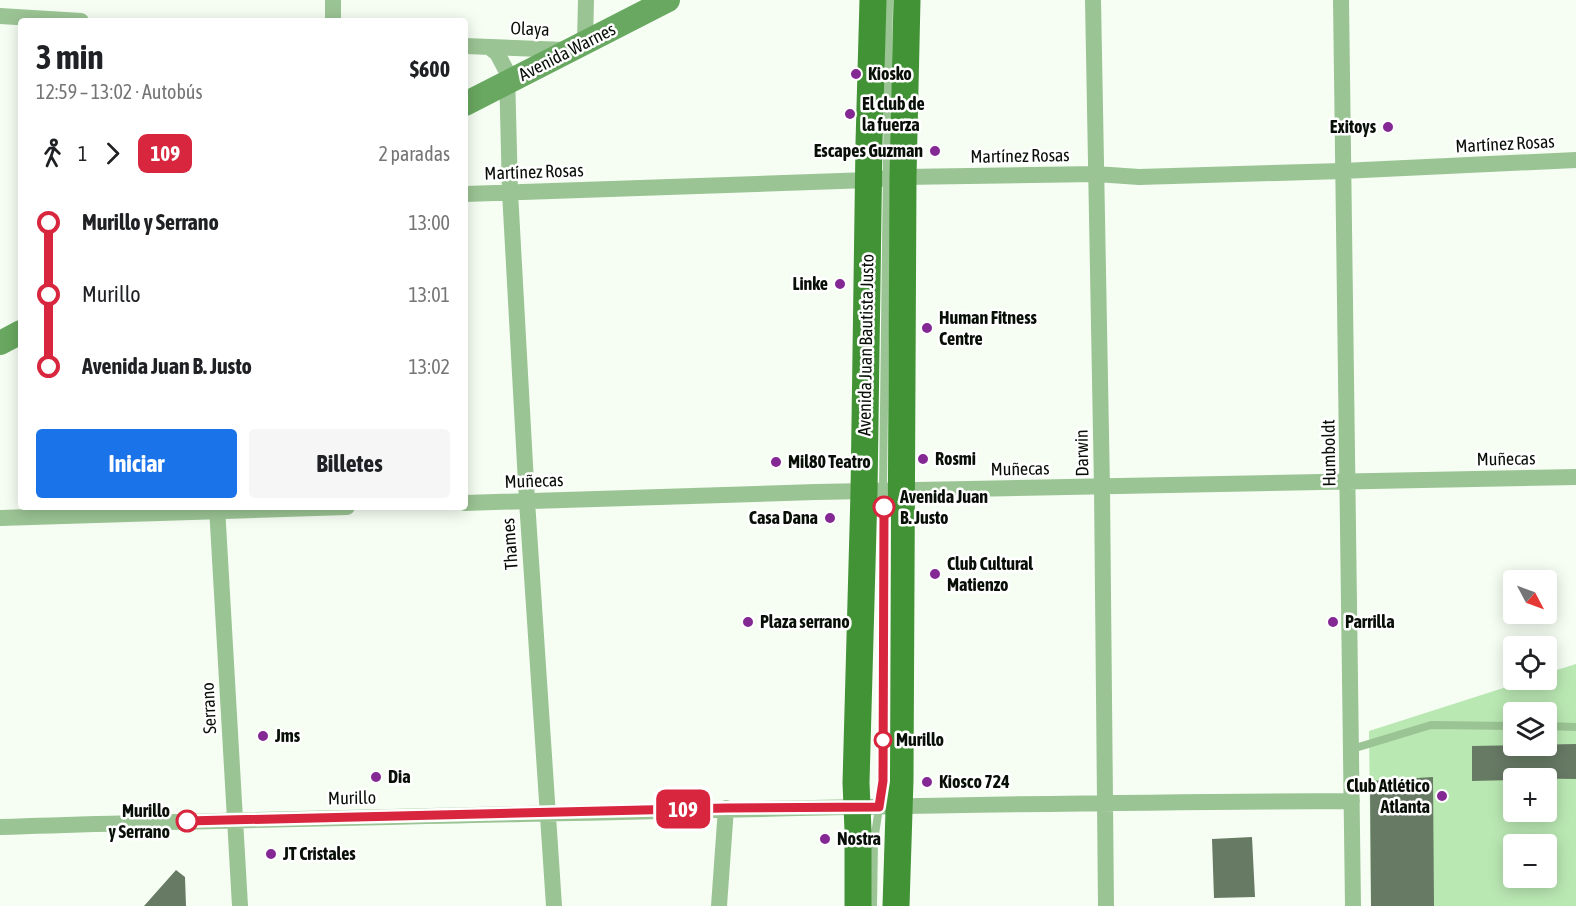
<!DOCTYPE html>
<html lang="es">
<head>
<meta charset="utf-8">
<style>
  body { margin:0; font-family:"Asap Condensed",sans-serif; background:#f6f6f6; color:#202124; height:100vh; display:flex; flex-direction:column; font-size:22px; white-space:nowrap }
  * { box-sizing:border-box; margin:0 }
  p { font-size:20px; color:#757577 }
  .icon { flex:none; width:33px; height:33px; fill:none; stroke:currentColor; stroke-width:2; stroke-linecap:round; stroke-linejoin:round }
  .map { position:relative; flex:1; overflow:hidden }
  .details { position:absolute; left:18px; top:18px; width:450px; height:492px; display:flex; flex-direction:column; background:#fff; border-radius:6px; box-shadow:0 3px 15px #0003 }
  .details>* { flex:none }
  .badge { padding:0 12px; border-radius:9px; font-size:21px; line-height:39px }
  .needle { width:39px; rotate:131deg }
  .buttons { position:absolute; left:1503px; top:570px; display:grid; gap:12px }
  .buttons a { display:grid; place-items:center; width:54px; height:54px; border-radius:6px; background:#fff; box-shadow:0 3px 15px #0003; font-size:30px }
  .map>.badge { position:absolute; translate:-50% -50%; box-shadow:0 0 0 3px #fff }
  .legs { display:flex; align-items:center; gap:9px; height:66px; padding:0 18px; font-size:20px }
  .legs p { margin-inline-start:auto }
  .summary { display:flex; align-items:center; justify-content:space-between; height:102px; padding:0 18px }
  h1 { font-size:33px; font-weight:700; line-height:45px }
  .cta { display:flex; gap:12px; margin-top:auto; padding:12px 18px }
  .cta a { flex:1; height:69px; border-radius:6px; background:#1a73e8; color:#fff; font-size:24px; font-weight:700; line-height:69px; text-align:center }
  .cta a+a { background:#f6f6f6; color:#202124 }
  ul { padding:0 18px; list-style:none }
  li { display:flex; align-items:center; gap:21px; height:72px; font-size:22px }
  li i { display:grid; place-items:center; width:9px; height:100%; margin:0 8px; background:currentColor }
  li i::after { content:''; width:15px; height:15px; margin:-8px; border:4px solid; border-radius:50%; background:#fff }
  li p { margin-inline-start:auto }
  li:first-child i { background:linear-gradient(#0000 50%,currentColor 0) }
  li:last-child i { background:linear-gradient(currentColor 50%,#0000 0) }
  .map>svg:first-child { display:block }
  .green { fill:#bae8b3; fill-rule:evenodd }
  .building { fill:#677a64 }
  .lines { fill:none; stroke-linecap:round; stroke-linejoin:round }
  .service { stroke:#9bc494; stroke-width:8 }
  .minor { stroke:#9bc494; stroke-width:16 }
  .secondary { stroke:#69a860; stroke-width:24 }
  .primary { stroke:#429336; stroke-width:27 }
  .line-1-casing { stroke:#fff; stroke-width:14 }
  .line-1 { stroke:#d7263d; stroke-width:9 }
  .poi-dot { fill:#842894; stroke:#fff; stroke-width:2 }
  .stop-1-dot { fill:#fff; stroke:#d7263d; stroke-width:3 }
  .labels { text-anchor:middle; stroke-width:5; stroke-linejoin:round; paint-order:stroke }
  .street-label { font-size:18px; fill:#080f07; stroke:#fff }
  .poi-label { font-size:18px; font-weight:bold; fill:#080f07; stroke:#fff; text-anchor:start }
  .stop-label { font-size:18px; font-weight:bold; fill:#080f07; stroke:#fff; text-anchor:start }
</style>
</head>
<body>
<div class="map">
<svg width="1576" height="906" viewBox="0 0 1576 906">
  <rect width="100%" height="100%" fill="#f6fef4"/>
  <path class="green" d="M 1576,664 L 1576,906 L 1371,906 L 1369,731 L 1528,680 L 1546,680 L 1547,673 ZM 1514,712 L 1546,712 L 1546,746 L 1514,746 ZM 1514,778 L 1546,778 L 1546,812 L 1514,812 ZM 1514,844 L 1546,844 L 1546,878 L 1514,878 Z"/>
  <path class="building" d="M 1576,744 L 1576,779 L 1514,778 L 1514,780 L 1472,781 L 1472,746 Z
    M 1433,777 L 1434,906 L 1371,906 L 1370,781 Z
    M 1252,837 L 1255,897 L 1214,898 L 1212,839 Z
    M 176,870 L 185,877 L 186,906 L 144,906 Z"/>
  <g class="lines">
    <path class="service" d="M 1546,726 L 1576,727
      M 1352,749 L 1431,725 L 1514,726
      M 873,906 L 874,841 L 883,781 L 883,491 L 889,0"/>
    <path class="minor" d="M 1093,0 L 1102,488 L 1106,906
      M 1341,0 L 1353,906
      M 0,16 L 81,21
      M 333,21 L 333,0
      M 585,43 L 586,0
      M 465,46 L 566,50
      M 489,47 L 497,53 L 507,72 L 510,192 L 527,501 L 554,906
      M 465,194 L 869,180 L 903,177 L 1096,174 L 1139,177 L 1342,171 L 1576,160
      M 465,503 L 816,492 L 1576,477
      M 217,507 L 240,906
      M 0,518 L 347,507
      M 0,827 C 174,821 349,818 523,814 C 799,808 1076,802 1352,801
      M 719,906 L 726,808"/>
    <path class="secondary" d="M 465,104 L 668,0
      M 0,343 L 21,332"/>
    <path class="primary" d="M 858,906 L 858,830 L 856,783 L 864,492 L 869,143 L 873,0
      M 896,906 L 900,780 L 903,177 L 907,0"/>
  </g>
  <g class="lines">
    <g class="line-1-casing">
      <path id="line-1" d="M 187,821 L 726,808 L 879,807 L 883,781 L 884,507"/>
    </g>
    <use href="#line-1" class="line-1"/>
  </g>
  <g class="poi-dot">
    <circle cx="856" cy="74" r="6"/>
    <circle cx="850" cy="114" r="6"/>
    <circle cx="1388" cy="127" r="6"/>
    <circle cx="935" cy="151" r="6"/>
    <circle cx="840" cy="284" r="6"/>
    <circle cx="927" cy="328" r="6"/>
    <circle cx="923" cy="459" r="6"/>
    <circle cx="776" cy="462" r="6"/>
    <circle cx="830" cy="518" r="6"/>
    <circle cx="935" cy="574" r="6"/>
    <circle cx="748" cy="622" r="6"/>
    <circle cx="1333" cy="622" r="6"/>
    <circle cx="263" cy="736" r="6"/>
    <circle cx="376" cy="777" r="6"/>
    <circle cx="927" cy="782" r="6"/>
    <circle cx="1442" cy="796" r="6"/>
    <circle cx="825" cy="839" r="6"/>
    <circle cx="271" cy="854" r="6"/>
  </g>
  <g class="stop-1-dot">
    <circle cx="884" cy="507" r="10"/>
    <circle cx="883" cy="740" r="8"/>
    <circle cx="187" cy="821" r="10"/>
  </g>
  <g class="labels">
    <g class="street-label">
      <text transform="translate(530 29) rotate(2)" y="6">Olaya</text>
      <text transform="translate(567 52) rotate(-27)" y="6">Avenida Warnes</text>
      <text transform="translate(1505 144) rotate(-3)" y="6">Martínez Rosas</text>
      <text transform="translate(1020 156) rotate(-1)" y="6">Martínez Rosas</text>
      <text transform="translate(534 172) rotate(-2)" y="6">Martínez Rosas</text>
      <text transform="translate(866 345) rotate(-89)" y="6">Avenida Juan Bautista Justo</text>
      <text transform="translate(1082 453) rotate(-91)" y="6">Darwin</text>
      <text transform="translate(1329 453) rotate(-91)" y="6">Humboldt</text>
      <text transform="translate(1506 459) rotate(-1)" y="6">Muñecas</text>
      <text transform="translate(1020 469) rotate(-1)" y="6">Muñecas</text>
      <text transform="translate(534 481) rotate(-2)" y="6">Muñecas</text>
      <text transform="translate(510 544) rotate(-94)" y="6">Thames</text>
      <text transform="translate(209 708) rotate(-93)" y="6">Serrano</text>
      <text transform="translate(352 798) rotate(-1)" y="6">Murillo</text>
    </g>
    <g class="poi-label">
      <text x="868" y="80">Kiosko</text>
      <text x="862" y="110">El club de<tspan x="862" dy="21">la fuerza</tspan></text>
      <text x="1376" y="133" text-anchor="end">Exitoys</text>
      <text x="923" y="157" text-anchor="end">Escapes Guzman</text>
      <text x="828" y="290" text-anchor="end">Linke</text>
      <text x="939" y="324">Human Fitness<tspan x="939" dy="21">Centre</tspan></text>
      <text x="935" y="465">Rosmi</text>
      <text x="788" y="468">Mil80 Teatro</text>
      <text x="818" y="524" text-anchor="end">Casa Dana</text>
      <text x="947" y="570">Club Cultural<tspan x="947" dy="21">Matienzo</tspan></text>
      <text x="760" y="628">Plaza serrano</text>
      <text x="1345" y="628">Parrilla</text>
      <text x="275" y="742">Jms</text>
      <text x="388" y="783">Dia</text>
      <text x="939" y="788">Kiosco 724</text>
      <text x="1430" y="792" text-anchor="end">Club Atlético<tspan x="1430" dy="21">Atlanta</tspan></text>
      <text x="837" y="845">Nostra</text>
      <text x="283" y="860">JT Cristales</text>
    </g>
    <g class="stop-label">
      <text x="900" y="503">Avenida Juan<tspan x="900" dy="21">B. Justo</tspan></text>
      <text x="896" y="746">Murillo</text>
      <text x="170" y="817" text-anchor="end">Murillo<tspan x="170" dy="21">y Serrano</tspan></text>
    </g>
  </g>
</svg>
<div class="buttons">
<a><svg class="needle" viewBox="-14 -14 28 28"><path d="M0-13l5 13h-10z" fill="#e53935"/><path d="M0 13l5-13h-10z" fill="#757577"/></svg></a>
<a><svg class="icon" aria-label="locate" viewBox="0 0 24 24"><circle cx="12" cy="12" r="6"/><path d="M12 2v4M12 18v4M2 12h4M18 12h4"/></svg></a>
<a><svg class="icon" aria-label="layers" viewBox="0 0 24 24"><path d="M12 4l9 5-9 5-9-5zM3 14l9 5 9-5"/></svg></a>
<a>+</a>
<a>−</a>
</div>
<b class="badge" style="left:683px;top:809px;background:#d7263d;color:#fff">109</b>
<section class="details">
<div class="summary"><div><h1>3 min</h1><p>12:59 – 13:02 · Autobús</p></div><b>$600</b></div>
<div class="legs"><svg class="icon" aria-label="walk" viewBox="0 0 24 24"><circle cx="13" cy="4" r="2"/><path d="M13 8l-2 6 4 7M11 14l-3 7M7 12l3-4h3l4 4"/></svg>1<svg class="icon" aria-label="forward" viewBox="0 0 24 24"><path d="M9 5l7 7-7 7"/></svg><b class="badge" style="background:#d7263d;color:#fff">109</b><p>2 paradas</p></div>
<ul>
<li><i style="color:#d7263d"></i><b>Murillo y Serrano</b><p>13:00</p></li>
<li><i style="color:#d7263d"></i><span>Murillo</span><p>13:01</p></li>
<li><i style="color:#d7263d"></i><b>Avenida Juan B. Justo</b><p>13:02</p></li>
</ul>
<div class="cta"><a>Iniciar</a><a>Billetes</a></div>
</section>
</div>
</body>
</html>
